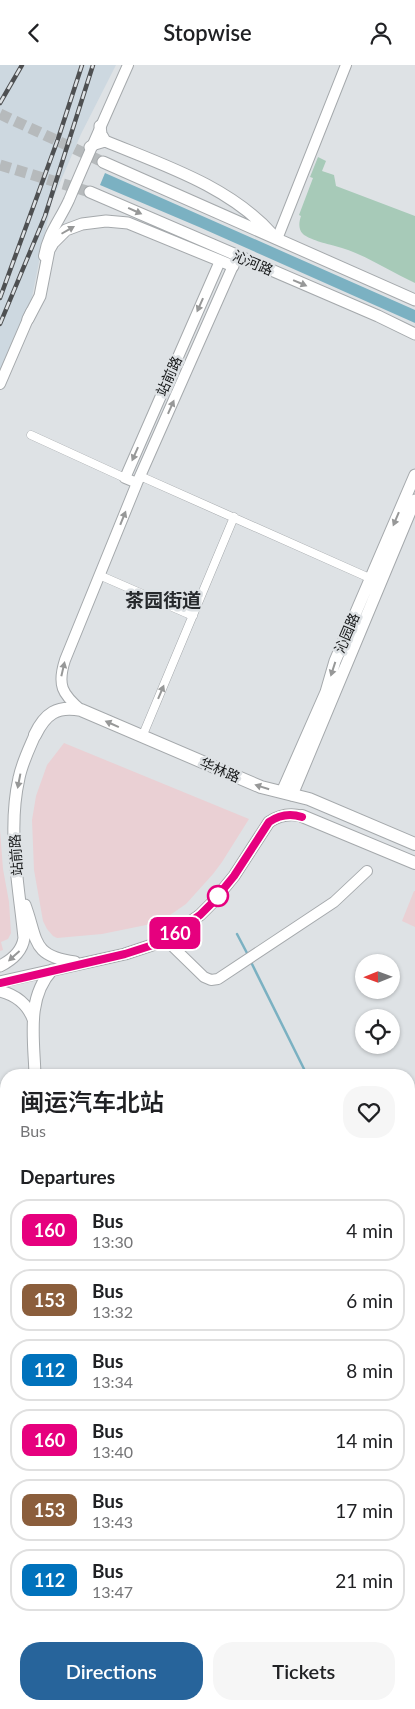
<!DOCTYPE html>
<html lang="en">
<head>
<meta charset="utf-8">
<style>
  body { margin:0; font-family:Lato,"Noto Sans SC",sans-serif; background:#f6f6f6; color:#202124; height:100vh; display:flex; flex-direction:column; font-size:19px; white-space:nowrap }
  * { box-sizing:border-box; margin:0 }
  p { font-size:16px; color:#757577 }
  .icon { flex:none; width:28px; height:28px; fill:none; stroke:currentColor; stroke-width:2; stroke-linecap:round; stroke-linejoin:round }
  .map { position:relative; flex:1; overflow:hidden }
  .side { position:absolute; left:0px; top:1004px; width:415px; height:641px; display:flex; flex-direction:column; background:#fff; border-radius:20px 20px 0 0; box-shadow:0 1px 4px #0004 }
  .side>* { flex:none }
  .badge { padding:0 10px; border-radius:8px; font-size:18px; line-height:32px }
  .needle { width:32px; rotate:269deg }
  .controls { position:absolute; left:355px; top:889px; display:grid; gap:10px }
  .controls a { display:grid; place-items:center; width:45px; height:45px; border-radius:50%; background:#fff; box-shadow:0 1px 4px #0004; font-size:25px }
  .map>.badge { position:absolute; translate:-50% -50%; box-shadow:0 0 0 2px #fff }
  h2 { padding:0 20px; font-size:19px; line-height:45px }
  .round { display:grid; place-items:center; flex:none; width:52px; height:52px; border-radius:20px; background:#f6f6f6 }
  .overview { display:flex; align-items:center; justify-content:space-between; height:85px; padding:0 20px }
  h1 { font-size:24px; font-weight:600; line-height:38px }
  .action { display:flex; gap:10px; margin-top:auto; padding:10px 20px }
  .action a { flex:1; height:58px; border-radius:20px; background:#27649b; color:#fff; font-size:20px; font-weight:600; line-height:58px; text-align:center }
  .action a+a { background:#f6f6f6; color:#202124 }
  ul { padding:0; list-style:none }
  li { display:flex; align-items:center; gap:15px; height:62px; margin:0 10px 8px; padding:0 10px; border:2px solid #e0e0e0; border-radius:20px }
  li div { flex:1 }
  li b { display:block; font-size:19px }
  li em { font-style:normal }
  li .badge { min-width:55px; font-weight:700; text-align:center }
  header { display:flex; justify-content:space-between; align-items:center; height:65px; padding:0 20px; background:#fff; font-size:22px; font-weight:600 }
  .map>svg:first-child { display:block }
  .commercial { fill:#ead0d4 }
  .built { fill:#cdd8e0 }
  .green { fill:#a7cab8 }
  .water { fill:#7bb1c2 }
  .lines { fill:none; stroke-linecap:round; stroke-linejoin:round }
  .stream { stroke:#7bb1c2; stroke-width:2.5 }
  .secondary-tunnel { stroke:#b6babc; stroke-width:11; stroke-dasharray:11 5.5; stroke-linecap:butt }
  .minor-casing { stroke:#a5a9ac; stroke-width:9 }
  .tertiary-casing { stroke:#a5a9ac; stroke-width:12 }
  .secondary-casing { stroke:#a5a9ac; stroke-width:13 }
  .primary-casing { stroke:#a5a9ac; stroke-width:14 }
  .trunk-casing { stroke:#a5a9ac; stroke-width:14 }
  .minor { stroke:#fff; stroke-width:8 }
  .tertiary { stroke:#fff; stroke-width:10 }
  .secondary { stroke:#fff; stroke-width:11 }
  .primary { stroke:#fff; stroke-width:12 }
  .trunk { stroke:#fff; stroke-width:12 }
  .rail-casing { stroke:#4e5052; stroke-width:4.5 }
  .rail { stroke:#dee2e5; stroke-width:2.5; stroke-dasharray:8; stroke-linecap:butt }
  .oneway { fill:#979898 }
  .line-casing { stroke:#fff; stroke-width:11 }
  .line { stroke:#e6007e; stroke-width:8 }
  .stop-dot { fill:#fff; stroke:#e6007e; stroke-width:2.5 }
  .labels { text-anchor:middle; stroke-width:5; stroke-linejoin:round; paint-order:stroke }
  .street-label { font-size:14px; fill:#17191a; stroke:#dee2e5 }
  .district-label { font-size:19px; font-weight:bold; fill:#26292c; stroke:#dee2e5 }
</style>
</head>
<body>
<header><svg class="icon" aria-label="back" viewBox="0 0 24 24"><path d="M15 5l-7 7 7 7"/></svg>Stopwise<svg class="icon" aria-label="person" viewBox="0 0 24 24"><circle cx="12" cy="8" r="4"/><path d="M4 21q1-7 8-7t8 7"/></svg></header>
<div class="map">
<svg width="415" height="1644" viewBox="0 0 415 1644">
  <rect width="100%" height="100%" fill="#dee2e5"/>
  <path class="commercial" d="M 64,678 L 249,754 L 222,797 L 213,809 L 186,839 L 170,850 L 151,859 L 102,869 L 57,873 L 53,871 L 47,864 L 43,856 L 34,805 L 32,755 L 36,731 L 47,700 Z
    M 0,765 L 3,804 L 9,837 L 11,868 L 8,874 L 1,877 L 3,885 L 0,886 Z
    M 414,826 L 415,826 L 415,862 L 402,856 Z
    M 86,1639 L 132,1639 L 134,1644 L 73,1644 Z"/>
  <path class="built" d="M 0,0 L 116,0 L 81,69 L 52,136 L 43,177 L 31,237 L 0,309 Z
    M 6,1153 L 6,1224 L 0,1212 L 0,1157 Z"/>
  <path class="green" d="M 318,92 L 326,96 L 322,106 L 334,110 L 336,121 L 415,151 L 415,218 C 389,206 363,188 335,181 C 327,179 308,174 303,169 C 298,164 299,157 301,151 L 299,150 L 313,113 L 310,112 Z"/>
  <path class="water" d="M 105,108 L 415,245 L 415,258 L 199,162 L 100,120 Z"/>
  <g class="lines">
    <path class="stream" d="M 237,869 L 248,890
      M 250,895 L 307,1010
      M 409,1112 L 415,1113"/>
    <path class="secondary-tunnel" d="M 0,49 L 103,97
      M 0,100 L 90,127"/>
    <g class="minor-casing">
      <path id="minor" d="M 31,370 L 125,413
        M 140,411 L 374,515
        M 99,510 L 193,551
        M 142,672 L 234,452"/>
    </g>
    <g class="tertiary-casing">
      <path id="tertiary" d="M 277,174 L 346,0
        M 44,191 C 48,168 60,155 69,135 C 88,90 108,45 128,0
        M 0,319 L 31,247
        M 137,418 L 125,413 L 220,196
        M 81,645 C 62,629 57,620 65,595 L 137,418 L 236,194
        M 165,874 L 204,912 L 211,915 L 218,914 L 334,837 L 367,806
        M 0,1149 L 6,1146"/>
    </g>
    <g class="secondary-casing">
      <path id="secondary" d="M 100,61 L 101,69 L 105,76
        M 90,82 L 95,79 L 105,76 C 163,100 229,121 272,169
        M 103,97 L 415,235
        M 90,127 L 378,251 L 415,269
        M 28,254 L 40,231 L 49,185 L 53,178 L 66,165 L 82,159 L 106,156 L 128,158 L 233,201
        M 282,727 L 326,627 L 335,596 L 415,410
        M 292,730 L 415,435
        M 25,840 C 38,875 31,891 75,897
        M 0,901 C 12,895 22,887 24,873 C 19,821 7,766 19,713 C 22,698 29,684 35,670
        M 0,917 L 125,889 L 155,879 L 167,873 L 200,850 L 212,838 L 234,811 L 269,757 C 279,750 290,748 302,751
        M 0,926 C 16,930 27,938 33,954
        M 35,1010 C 34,974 26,933 52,905
        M 409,1186 L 415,1161
        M 409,1213 L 415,1214
        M 0,1311 L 6,1308
        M 146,1639 L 147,1644
        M 406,1639 L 407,1644"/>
    </g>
    <g class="primary-casing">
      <path id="primary" d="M 35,670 C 45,649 57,640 81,645 L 261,722 L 309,734 L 415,779
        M 302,751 L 415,798"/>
    </g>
    <g class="trunk-casing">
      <path id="trunk" d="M 409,1267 L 415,1238
        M 415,1338 L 415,1386
        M 409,1488 L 415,1551"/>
    </g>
    <use href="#minor" class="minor"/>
    <use href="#tertiary" class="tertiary"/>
    <use href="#secondary" class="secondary"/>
    <use href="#primary" class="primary"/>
    <use href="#trunk" class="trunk"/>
    <g class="rail-casing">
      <path id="rail" d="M 0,38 L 22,0
        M 0,233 L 58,74 L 82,0
        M 0,259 L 45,151 L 93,0"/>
    </g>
    <use href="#rail" class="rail"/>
  </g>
  <defs><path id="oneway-solid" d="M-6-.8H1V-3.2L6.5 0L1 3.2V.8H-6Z" transform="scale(1.25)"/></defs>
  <g class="oneway">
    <use href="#oneway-solid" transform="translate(135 146) rotate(24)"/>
    <use href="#oneway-solid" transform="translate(68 165) rotate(-30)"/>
    <use href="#oneway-solid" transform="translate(300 218) rotate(23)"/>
    <use href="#oneway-solid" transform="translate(200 240) rotate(114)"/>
    <use href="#oneway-solid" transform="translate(171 342) rotate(-66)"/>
    <use href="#oneway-solid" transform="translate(135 389) rotate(114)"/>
    <use href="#oneway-solid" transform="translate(123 453) rotate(-68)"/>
    <use href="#oneway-solid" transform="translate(396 454) rotate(113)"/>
    <use href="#oneway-solid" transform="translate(63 604) rotate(-77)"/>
    <use href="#oneway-solid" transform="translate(333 604) rotate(108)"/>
    <use href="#oneway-solid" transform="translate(161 627) rotate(-67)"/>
    <use href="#oneway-solid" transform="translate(112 659) rotate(-156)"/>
    <use href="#oneway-solid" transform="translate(19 716) rotate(101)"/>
    <use href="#oneway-solid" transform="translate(262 722) rotate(-162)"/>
    <use href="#oneway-solid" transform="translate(14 891) rotate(138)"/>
  </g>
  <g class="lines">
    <g class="line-casing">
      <path id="line" d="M 0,918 L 125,889 L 156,879 L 167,873 L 200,850 L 212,838 L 234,811 L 269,757 C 279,750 290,748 302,752"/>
    </g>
    <use href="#line" class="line"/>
  </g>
  <circle class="stop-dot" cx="218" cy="831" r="10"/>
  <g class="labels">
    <g class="street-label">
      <text transform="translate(253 198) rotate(23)" y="5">沁河路</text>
      <text transform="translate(169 311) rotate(-66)" y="5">站前路</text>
      <text transform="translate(347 568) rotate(-67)" y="5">沁园路</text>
      <text transform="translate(220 705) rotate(23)" y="5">华林路</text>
      <text transform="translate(16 790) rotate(-94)" y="5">站前路</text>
    </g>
    <g class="district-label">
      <text x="163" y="542">茶园街道</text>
    </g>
  </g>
</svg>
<div class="controls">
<a><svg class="needle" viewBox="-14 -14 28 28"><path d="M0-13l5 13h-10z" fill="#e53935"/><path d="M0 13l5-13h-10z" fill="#757577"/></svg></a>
<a><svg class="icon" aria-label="locate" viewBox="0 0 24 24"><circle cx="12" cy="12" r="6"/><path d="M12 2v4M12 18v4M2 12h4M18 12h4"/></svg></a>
</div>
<b class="badge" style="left:175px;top:868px;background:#e6007e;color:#fff">160</b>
<section class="side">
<div class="overview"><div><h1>闽运汽车北站</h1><p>Bus</p></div><a class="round"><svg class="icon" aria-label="heart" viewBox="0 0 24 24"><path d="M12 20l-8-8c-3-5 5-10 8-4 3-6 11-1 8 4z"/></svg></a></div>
<h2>Departures</h2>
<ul>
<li><span class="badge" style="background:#e6007e;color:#fff">160</span><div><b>Bus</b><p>13:30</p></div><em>4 min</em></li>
<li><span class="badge" style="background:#8b5e3c;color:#fff">153</span><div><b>Bus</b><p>13:32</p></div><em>6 min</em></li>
<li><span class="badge" style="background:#0072bc;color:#fff">112</span><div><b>Bus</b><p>13:34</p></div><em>8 min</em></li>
<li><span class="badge" style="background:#e6007e;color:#fff">160</span><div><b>Bus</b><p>13:40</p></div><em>14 min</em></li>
<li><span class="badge" style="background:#8b5e3c;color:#fff">153</span><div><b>Bus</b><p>13:43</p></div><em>17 min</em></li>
<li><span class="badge" style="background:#0072bc;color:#fff">112</span><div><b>Bus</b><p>13:47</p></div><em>21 min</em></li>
</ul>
<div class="action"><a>Directions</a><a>Tickets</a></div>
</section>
</div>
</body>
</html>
